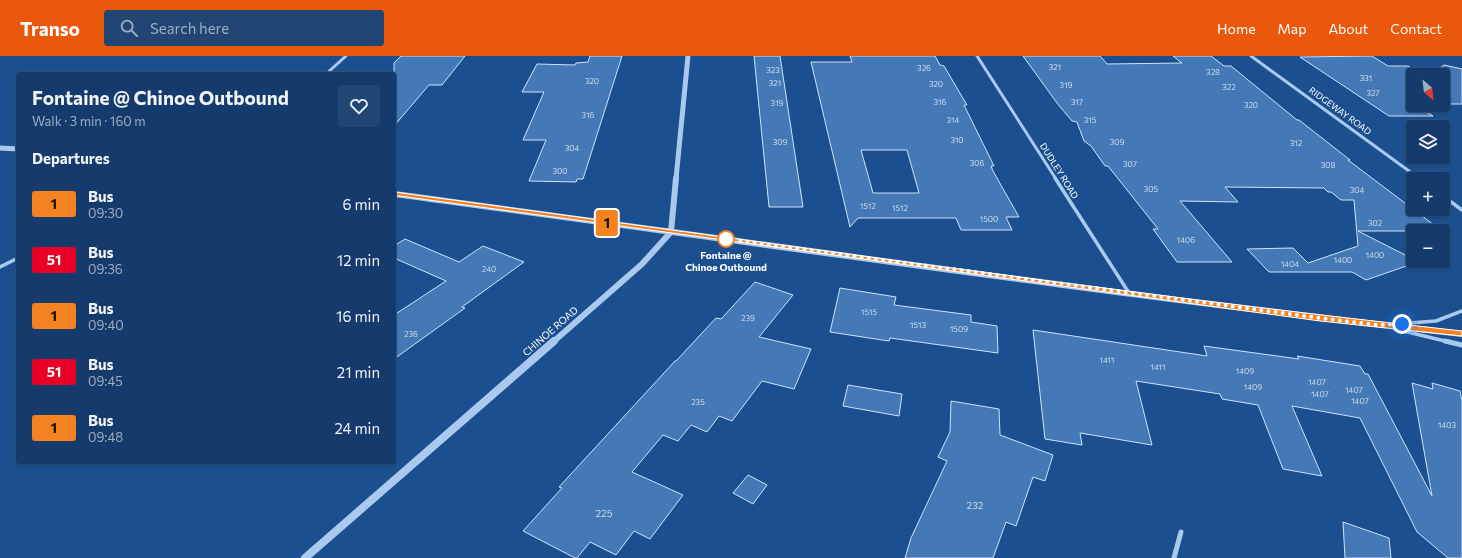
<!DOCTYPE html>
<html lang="en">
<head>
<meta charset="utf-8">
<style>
  body { margin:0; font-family:Commissioner,sans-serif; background:#214673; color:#f1f3f6; height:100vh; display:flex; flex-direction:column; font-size:15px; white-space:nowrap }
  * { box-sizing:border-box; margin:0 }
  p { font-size:13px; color:#9dadc1 }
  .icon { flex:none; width:22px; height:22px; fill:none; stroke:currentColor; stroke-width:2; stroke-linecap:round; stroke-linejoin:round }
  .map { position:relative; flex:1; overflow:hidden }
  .sheet { position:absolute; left:16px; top:16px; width:380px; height:392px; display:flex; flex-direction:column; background:#143b6b; border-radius:4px; box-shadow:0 1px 3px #0004,0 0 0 1px #33557e }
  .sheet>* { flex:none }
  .badge { padding:0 8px; border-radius:3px; font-size:14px; line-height:26px }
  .needle { width:26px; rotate:152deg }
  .controls { position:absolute; left:1406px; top:12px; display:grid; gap:8px }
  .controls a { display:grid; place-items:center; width:44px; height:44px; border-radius:4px; background:#143b6b; box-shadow:0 1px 3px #0004,0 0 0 1px #33557e; font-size:20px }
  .you { position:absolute; width:20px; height:20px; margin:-10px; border:3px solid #fff; border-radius:50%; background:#1a73e8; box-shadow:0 0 0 6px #1a73e833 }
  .map>.badge { position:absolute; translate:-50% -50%; box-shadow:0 0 0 2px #fff }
  h2 { padding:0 16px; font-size:15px; line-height:36px }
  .round { display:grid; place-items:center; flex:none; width:42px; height:42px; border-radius:4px; background:#214673 }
  .summary { display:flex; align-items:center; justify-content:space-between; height:68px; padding:0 16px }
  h1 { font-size:19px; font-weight:700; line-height:30px }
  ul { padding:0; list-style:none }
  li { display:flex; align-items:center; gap:12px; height:56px; padding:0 16px }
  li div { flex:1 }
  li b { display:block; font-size:15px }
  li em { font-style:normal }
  li .badge { min-width:44px; font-weight:700; text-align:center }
  header { display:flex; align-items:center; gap:24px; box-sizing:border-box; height:56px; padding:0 20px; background:#ea580c; color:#fff }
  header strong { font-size:19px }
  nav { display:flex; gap:22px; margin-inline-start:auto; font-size:14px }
  .search { width:280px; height:36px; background:#214673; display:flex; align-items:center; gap:10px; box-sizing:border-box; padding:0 14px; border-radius:4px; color:#9dadc1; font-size:15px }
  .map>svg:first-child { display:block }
  .building { fill:#4478b7; stroke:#cfe3fa; fill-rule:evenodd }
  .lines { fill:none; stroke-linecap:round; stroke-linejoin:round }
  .minor-far2 { stroke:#a9c9ee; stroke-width:3 }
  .minor-far1 { stroke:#a9c9ee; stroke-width:3.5 }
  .minor { stroke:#a9c9ee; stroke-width:5 }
  .tertiary-far2 { stroke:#a9c9ee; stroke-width:5 }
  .tertiary-far1 { stroke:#a9c9ee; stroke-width:6 }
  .tertiary { stroke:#a9c9ee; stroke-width:8 }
  .line { fill:#f58220; stroke:#fff }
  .walk { stroke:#fff; stroke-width:4; stroke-dasharray:0 7.2 }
  .stop-dot { fill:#fff; stroke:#f58220; stroke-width:2 }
  .labels { text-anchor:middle; stroke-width:3; stroke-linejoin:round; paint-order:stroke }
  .number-label { font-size:8px; fill:#d0dded }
  .far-street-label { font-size:9px; fill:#fff; stroke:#1b4f8f }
  .stop-label { font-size:10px; font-weight:bold; fill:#fff; stroke:#1b4f8f }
  .street-label { font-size:10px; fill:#fff; stroke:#1b4f8f }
  .near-number-label { font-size:10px; fill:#d0dded }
</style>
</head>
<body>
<header>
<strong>Transo</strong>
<div class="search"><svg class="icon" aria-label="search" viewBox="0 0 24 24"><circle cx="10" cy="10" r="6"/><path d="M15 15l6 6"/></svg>Search here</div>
<nav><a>Home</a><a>Map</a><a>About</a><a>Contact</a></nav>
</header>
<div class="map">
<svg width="1462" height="502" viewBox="0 0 1462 502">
  <rect width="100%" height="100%" fill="#1b4f8f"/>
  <path class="building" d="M 401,0 L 465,0 L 442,29 L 429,29 L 394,70 L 394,7 Z
    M 590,0 L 622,0 L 583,123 L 577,123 L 576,126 L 529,125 L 546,84 L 523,84 L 544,36 L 522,36 L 537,8 L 575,9 L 576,7 L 588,6 Z
    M 754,0 L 780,0 L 803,151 L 769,151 Z
    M 850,0 L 935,0 L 940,9 L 944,10 L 967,49 L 964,49 L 994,110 L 991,110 L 993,115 L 1019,161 L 1006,161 L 1012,174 L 961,174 L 956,162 L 858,162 L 850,171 L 811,6 L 852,6 ZM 861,94 L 907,94 L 919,137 L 873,137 Z
    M 1023,0 L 1100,0 L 1107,8 L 1182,7 L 1173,0 L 1211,0 L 1224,10 L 1231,10 L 1297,64 L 1299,64 L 1350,104 L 1348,104 L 1442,175 L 1358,175 L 1413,203 L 1413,205 L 1418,206 L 1366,224 L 1352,216 L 1269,216 L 1247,193 L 1293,192 L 1308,207 L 1358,190 L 1354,144 L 1341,144 L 1331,136 L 1328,136 L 1324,132 L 1225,131 L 1238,146 L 1180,145 L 1232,206 L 1177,206 L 1153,173 L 1158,173 L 1108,110 L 1105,110 L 1091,90 L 1084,85 L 1077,66 L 1072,65 L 1057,47 Z
    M 1372,0 L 1388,10 L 1408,10 L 1423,19 L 1413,19 L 1413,48 L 1433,60 L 1389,60 L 1300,1 Z
    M 1444,9 L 1462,13 L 1462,48 L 1443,48 L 1443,19 L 1431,19 Z
    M 405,183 L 459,206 L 483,190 L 524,206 L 462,251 L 465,252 L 394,303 L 394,259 L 446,225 L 394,202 L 394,190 Z
    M 755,226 L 793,239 L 759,281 L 811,293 L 794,333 L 762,325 L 732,365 L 719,360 L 707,376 L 691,369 L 678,385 L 663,379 L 632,416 L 683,439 L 650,483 L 634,475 L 616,499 L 590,486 L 577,502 L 575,502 L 523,475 L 562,432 L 559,431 L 675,305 L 676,305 L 716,262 L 721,263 Z
    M 840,232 L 896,241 L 894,249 L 971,259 L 971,266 L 997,270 L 998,297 L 890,282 L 889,285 L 830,276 Z
    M 1033,274 L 1207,300 L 1204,290 L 1299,303 L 1297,300 L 1360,310 L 1365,318 L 1368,318 L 1432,440 L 1412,327 L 1433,333 L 1432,327 L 1460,335 L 1462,345 L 1462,502 L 1448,502 L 1417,476 L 1360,362 L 1292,350 L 1322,420 L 1283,413 L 1258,349 L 1222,343 L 1220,338 L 1136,325 L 1152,389 L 1080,377 L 1082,389 L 1045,383 Z
    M 848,329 L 902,338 L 899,360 L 843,350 Z
    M 951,345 L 999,353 L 1000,379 L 1053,399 L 1045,425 L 1033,421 L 1016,470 L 1006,466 L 993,502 L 905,502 L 911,482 L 947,405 L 938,401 L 950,376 Z
    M 748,419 L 767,429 L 753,448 L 733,437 Z
    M 1343,466 L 1389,482 L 1391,502 L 1345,502 Z"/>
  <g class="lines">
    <path class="minor-far2" d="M 977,0 L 1056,123
      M 1251,0 L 1420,123
      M 326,18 L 346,0"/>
    <path class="minor-far1" d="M 1055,122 L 1129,237
      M 1419,122 L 1420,123
      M 1443,140 L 1462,154
      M 0,211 L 18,202
      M 1396,268 L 1436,265 L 1462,255
      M 1395,273 L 1449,286"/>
    <path class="minor" d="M 1445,285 L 1462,289
      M 1174,502 L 1181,476"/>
    <path class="tertiary-far2" d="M 0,92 L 18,93
      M 676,123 L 688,0"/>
    <path class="tertiary-far1" d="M 394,138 C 750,186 1105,238 1462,278
      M 553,286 L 642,208 L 671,176 L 676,122"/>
    <path class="tertiary" d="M 305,502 L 554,285"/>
  </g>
  <path class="line" d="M 394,136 C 750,184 1105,236 1462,275 L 1462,280 L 1320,265 L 1173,245 L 392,139 L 391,138 Z"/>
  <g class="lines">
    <path class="walk" d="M 726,183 L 1320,262 L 1377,269 L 1402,268"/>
  </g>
  <circle class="stop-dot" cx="726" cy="183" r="8"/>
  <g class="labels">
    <g class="number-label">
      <text x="1055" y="14">321</text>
      <text x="924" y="15">326</text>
      <text x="773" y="17">323</text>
      <text x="1213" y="19">328</text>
      <text x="1366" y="25">331</text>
      <text x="592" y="28">320</text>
      <text x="775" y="30">321</text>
      <text x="936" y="31">320</text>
      <text x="1066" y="32">319</text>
      <text x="1229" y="34">322</text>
      <text x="1373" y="40">327</text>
      <text x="940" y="49">316</text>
      <text x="1077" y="49">317</text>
      <text x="777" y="50">319</text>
      <text x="1251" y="52">320</text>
      <text x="588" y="62">316</text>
      <text x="953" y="67">314</text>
      <text x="1090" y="67">315</text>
      <text x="957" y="87">310</text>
      <text x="780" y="89">309</text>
      <text x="1117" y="89">309</text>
      <text x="1296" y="90">312</text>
      <text x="572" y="95">304</text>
      <text x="977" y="110">306</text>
      <text x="1130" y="111">307</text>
      <text x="1328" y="112">308</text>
      <text x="560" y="118">300</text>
      <text x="1151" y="136">305</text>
      <text x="1357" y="137">304</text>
      <text x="868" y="153">1512</text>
      <text x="900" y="155">1512</text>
      <text x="989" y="166">1500</text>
      <text x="1375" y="170">302</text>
      <text x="1186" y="187">1406</text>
      <text x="1375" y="202">1400</text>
      <text x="1343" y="207">1400</text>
      <text x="1290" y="211">1404</text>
      <text x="489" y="216">240</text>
      <text x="869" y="259">1515</text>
      <text x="748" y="265">239</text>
      <text x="918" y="272">1513</text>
      <text x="959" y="276">1509</text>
      <text x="411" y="281">236</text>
      <text x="1107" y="307">1411</text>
      <text x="1158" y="314">1411</text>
      <text x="1245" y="318">1409</text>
      <text x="1317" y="329">1407</text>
      <text x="1253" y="334">1409</text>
      <text x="1354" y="337">1407</text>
      <text x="1320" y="341">1407</text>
      <text x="1360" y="348">1407</text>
      <text x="698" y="349">235</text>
      <text x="1447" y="372">1403</text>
    </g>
    <g class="far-street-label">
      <text transform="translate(1340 55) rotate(36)" y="3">RIDGEWAY ROAD</text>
      <text transform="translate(1059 115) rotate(58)" y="3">DUDLEY ROAD</text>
    </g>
    <g class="stop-label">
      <text x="726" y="203">Fontaine @<tspan x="726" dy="12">Chinoe Outbound</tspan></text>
    </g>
    <g class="street-label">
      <text transform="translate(550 275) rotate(-41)" y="4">CHINOE ROAD</text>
    </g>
    <g class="near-number-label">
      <text x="975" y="453">232</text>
      <text x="604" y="461">225</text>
    </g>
  </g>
</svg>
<div class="controls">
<a><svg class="needle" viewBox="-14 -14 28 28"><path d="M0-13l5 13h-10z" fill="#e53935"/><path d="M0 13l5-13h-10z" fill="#9dadc1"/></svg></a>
<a><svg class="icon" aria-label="layers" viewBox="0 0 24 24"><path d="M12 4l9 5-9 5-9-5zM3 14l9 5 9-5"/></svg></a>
<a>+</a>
<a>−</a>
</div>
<div class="you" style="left:1402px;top:268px"></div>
<b class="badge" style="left:607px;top:167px;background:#f58220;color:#111">1</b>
<section class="sheet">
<div class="summary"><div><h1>Fontaine @ Chinoe Outbound</h1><p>Walk · 3 min · 160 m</p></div><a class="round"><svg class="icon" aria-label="heart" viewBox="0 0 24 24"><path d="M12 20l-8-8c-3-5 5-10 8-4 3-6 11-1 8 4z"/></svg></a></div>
<h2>Departures</h2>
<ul>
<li><span class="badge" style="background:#f58220;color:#111">1</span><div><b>Bus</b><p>09:30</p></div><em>6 min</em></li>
<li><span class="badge" style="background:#e80027;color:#fff">51</span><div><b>Bus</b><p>09:36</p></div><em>12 min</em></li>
<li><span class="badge" style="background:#f58220;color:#111">1</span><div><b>Bus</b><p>09:40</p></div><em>16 min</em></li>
<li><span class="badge" style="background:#e80027;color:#fff">51</span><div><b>Bus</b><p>09:45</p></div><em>21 min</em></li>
<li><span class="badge" style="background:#f58220;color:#111">1</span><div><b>Bus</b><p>09:48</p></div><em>24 min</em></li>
</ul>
</section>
</div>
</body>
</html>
